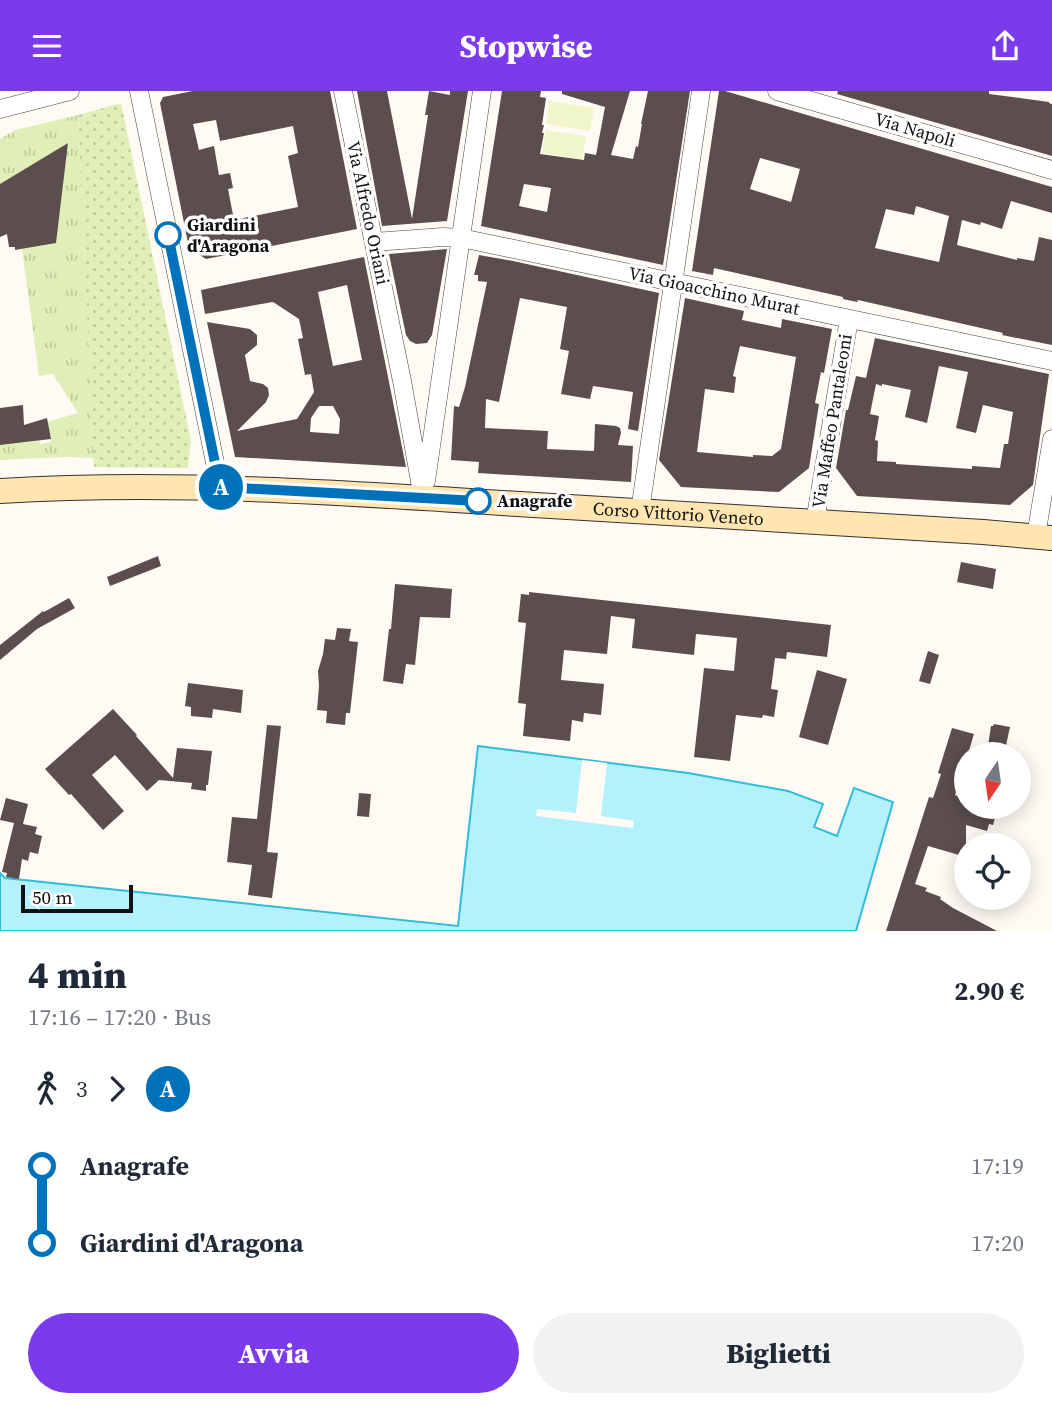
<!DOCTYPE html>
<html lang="it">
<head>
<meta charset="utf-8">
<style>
  body { margin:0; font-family:"Source Serif 4",serif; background:#f2f2f3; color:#1f2937; height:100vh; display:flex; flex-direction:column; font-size:26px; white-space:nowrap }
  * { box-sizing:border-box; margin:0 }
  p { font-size:23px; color:#747a83 }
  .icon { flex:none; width:38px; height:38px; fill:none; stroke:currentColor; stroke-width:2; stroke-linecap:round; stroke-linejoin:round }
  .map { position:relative; height:840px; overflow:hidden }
  .panel { display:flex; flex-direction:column; background:#fff; flex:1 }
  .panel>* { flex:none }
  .badge { padding:0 14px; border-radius:23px; font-size:24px; line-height:46px }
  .needle { width:46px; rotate:193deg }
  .controls { position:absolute; left:954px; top:651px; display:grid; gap:14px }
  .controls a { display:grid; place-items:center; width:77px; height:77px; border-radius:50%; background:#fff; box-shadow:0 4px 18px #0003; font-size:35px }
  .scale { position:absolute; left:21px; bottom:18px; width:112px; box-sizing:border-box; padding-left:7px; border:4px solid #111; border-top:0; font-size:19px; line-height:24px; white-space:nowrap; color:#111; -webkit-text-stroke:5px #fff; paint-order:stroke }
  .map>.badge { position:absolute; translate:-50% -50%; box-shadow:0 0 0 4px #fff }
  .legs { display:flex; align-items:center; gap:10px; height:77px; padding:0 28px; font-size:23px }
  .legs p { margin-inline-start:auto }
  .headline { display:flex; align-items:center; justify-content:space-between; height:119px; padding:0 28px }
  h1 { font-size:38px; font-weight:800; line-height:52px }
  .action { display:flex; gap:14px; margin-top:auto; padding:14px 28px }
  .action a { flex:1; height:80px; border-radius:42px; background:#7c3aed; color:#fff; font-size:28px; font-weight:800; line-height:80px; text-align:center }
  .action a+a { background:#f2f2f3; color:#1f2937 }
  ul { padding:0 28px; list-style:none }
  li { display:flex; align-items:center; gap:24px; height:77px; font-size:26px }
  li i { display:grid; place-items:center; width:10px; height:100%; margin:0 9px; background:currentColor }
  li i::after { content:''; width:18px; height:18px; margin:-9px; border:5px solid; border-radius:50%; background:#fff }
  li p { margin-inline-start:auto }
  li:first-child i { background:linear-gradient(#0000 50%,currentColor 0) }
  li:last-child i { background:linear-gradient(currentColor 50%,#0000 0) }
  header { display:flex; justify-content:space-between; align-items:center; height:91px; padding:0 28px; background:#7c3aed; color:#fff; font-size:32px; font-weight:800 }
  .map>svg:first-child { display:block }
  .grass { fill:url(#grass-tufts) }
  .park { fill:url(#park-dots) }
  .pitch { fill:#f0f5cb }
  .water { fill:#b3f1fd; stroke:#32bcdc; stroke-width:2 }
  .pier { fill:#fffbf4 }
  .building { fill:#5b4e4c; fill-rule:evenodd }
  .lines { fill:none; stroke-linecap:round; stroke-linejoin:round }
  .street-casing { stroke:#444; stroke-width:19 }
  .secondary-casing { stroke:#333; stroke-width:26 }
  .street { stroke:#fff; stroke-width:18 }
  .secondary { stroke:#ffe5af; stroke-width:24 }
  .line-1-casing { stroke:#fff; stroke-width:16 }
  .line-1 { stroke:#0072bc; stroke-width:10 }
  .stop-1-dot { fill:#fff; stroke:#0072bc; stroke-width:3.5 }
  .labels { text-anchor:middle; stroke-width:7; stroke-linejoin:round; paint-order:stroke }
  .street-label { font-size:18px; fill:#111; stroke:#fff }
  .stop-label { font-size:18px; font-weight:bold; fill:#111; stroke:#fff; text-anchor:start }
</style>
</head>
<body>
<header><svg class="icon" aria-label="menu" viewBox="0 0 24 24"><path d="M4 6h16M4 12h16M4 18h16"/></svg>Stopwise<svg class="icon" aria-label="share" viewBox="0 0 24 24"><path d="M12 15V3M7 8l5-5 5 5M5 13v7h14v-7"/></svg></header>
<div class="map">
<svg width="1052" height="840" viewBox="0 0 1052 840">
  <defs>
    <pattern id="grass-tufts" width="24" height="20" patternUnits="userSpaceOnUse" patternTransform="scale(1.75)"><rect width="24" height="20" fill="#e0efb8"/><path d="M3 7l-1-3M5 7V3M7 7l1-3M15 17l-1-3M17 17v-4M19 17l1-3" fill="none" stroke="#bfcc9d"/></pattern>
    <pattern id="park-dots" width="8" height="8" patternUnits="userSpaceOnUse" patternTransform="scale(1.75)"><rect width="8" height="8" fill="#e0efb8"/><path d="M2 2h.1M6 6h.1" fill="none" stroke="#bfcc9d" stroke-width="1.8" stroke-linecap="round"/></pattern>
  </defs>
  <rect width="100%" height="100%" fill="#fffbf4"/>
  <path class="grass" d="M 78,24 L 94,367 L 65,366 L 0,369 L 0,354 L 40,350 L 40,353 L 51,351 L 47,331 L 78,322 L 53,283 L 39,285 L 22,158 L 56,152 L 68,53 L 0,93 L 0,48 L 15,39 Z"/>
  <path class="park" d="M 121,12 L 191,350 L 188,377 L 94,376 L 78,24 Z"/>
  <path class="pitch" d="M 549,10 L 594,17 L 590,40 L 546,33 Z
    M 546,39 L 586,45 L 582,68 L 542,62 Z"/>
  <path class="water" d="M 478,655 L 688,682 L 788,700 L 823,713 L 814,736 L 837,745 L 854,697 L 893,711 L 856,840 L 0,840 L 0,782 L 5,787 L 458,835 Z"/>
  <path class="pier" d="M 582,669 L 607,672 L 601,725 L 634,730 L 633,737 L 536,725 L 537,718 L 576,722 Z"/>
  <path class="building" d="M 193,0 L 330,0 L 357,138 L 206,168 L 189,157 L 160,12 L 163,6 ZM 216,29 L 220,50 L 293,35 L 298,62 L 288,65 L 298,116 L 234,129 L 228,98 L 233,97 L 230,82 L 219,84 L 214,55 L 199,59 L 193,33 Z
    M 357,0 L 387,0 L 412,128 L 428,24 L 425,24 L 429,0 L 450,4 L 450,0 L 468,0 L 447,130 L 382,135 Z
    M 502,0 L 541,0 L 540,6 L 546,7 L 542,34 L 544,34 L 542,42 L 544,42 L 540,63 L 584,69 L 585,62 L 596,64 L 605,16 L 562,3 L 562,0 L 630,0 L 611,64 L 633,68 L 636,55 L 638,56 L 642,33 L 641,33 L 648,0 L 690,0 L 663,174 L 481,135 ZM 524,93 L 551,97 L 547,121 L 519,115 Z
    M 719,0 L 725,0 L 1052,96 L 1052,122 L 1011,110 L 1002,138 L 981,131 L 980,134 L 962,129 L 957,154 L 1017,169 L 1017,167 L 1034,170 L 1039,146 L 1052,149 L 1052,254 L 1002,244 L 1003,242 L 858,209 L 857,211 L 843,208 L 843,206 L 714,177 L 713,184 L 692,180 ZM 760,67 L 800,78 L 791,111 L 750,98 ZM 916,115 L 949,125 L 939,171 L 875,157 L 886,118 L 914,124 Z
    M 838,0 L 989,0 L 989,3 L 1049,11 L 1049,12 L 1052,13 L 1052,65 L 837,3 Z
    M 68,52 L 56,152 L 15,159 L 15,156 L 9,156 L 7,143 L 0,146 L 0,93 Z
    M 447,158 L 432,244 L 427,252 L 416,253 L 410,250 L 406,244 L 389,163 Z
    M 479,164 L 513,170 L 659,202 L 638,340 L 628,338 L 633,301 L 593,295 L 590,308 L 561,303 L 569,260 L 560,258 L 567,216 L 520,207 L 499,311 L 486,308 L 485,337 L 548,340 L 547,358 L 594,360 L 595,333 L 616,335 L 620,337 L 621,342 L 618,354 L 633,355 L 631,391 L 478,382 L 479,371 L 451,369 L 454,315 L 459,316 L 465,296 L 487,191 L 478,190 L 478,184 L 474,184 Z
    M 364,166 L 406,376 L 235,366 L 207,231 L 250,238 L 257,244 L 257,254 L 245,264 L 250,290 L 263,293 L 268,297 L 269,304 L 266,311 L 237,340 L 297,328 L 314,301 L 311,283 L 305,284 L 298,248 L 303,247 L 299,228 L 273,211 L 205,223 L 201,199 ZM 347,194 L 362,269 L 333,275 L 318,201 ZM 319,315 L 333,315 L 340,328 L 339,343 L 310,341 L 311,327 Z
    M 685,207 L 744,220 L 742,229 L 781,237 L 782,228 L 832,238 L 824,282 L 821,281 L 815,312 L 819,313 L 809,377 L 779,401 L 681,396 L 659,369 ZM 740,255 L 796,266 L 781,358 L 772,365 L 753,364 L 753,366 L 697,361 L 705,298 L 734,302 L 736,286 L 733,285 Z
    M 875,247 L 1049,283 L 1033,394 L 1010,414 L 857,405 L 836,377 L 846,319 L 848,319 L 856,285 L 866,287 ZM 939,275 L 968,281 L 956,337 L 976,342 L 983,314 L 1013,321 L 1008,353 L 1004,353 L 1000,377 L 972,375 L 972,378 L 896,373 L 896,371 L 877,370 L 878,350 L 875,349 L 879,325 L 870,323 L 876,293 L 882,295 L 882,293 L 911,299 L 905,326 L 927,332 Z
    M 23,314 L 24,334 L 47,327 L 51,348 L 0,354 L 0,317 Z
    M 158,465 L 161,475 L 110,495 L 107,486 Z
    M 961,471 L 996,478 L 993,498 L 957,491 Z
    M 395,493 L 452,498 L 450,527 L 420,526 L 415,574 L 406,573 L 403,593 L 383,590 L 389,538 L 391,538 Z
    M 529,501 L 831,534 L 827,566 L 787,561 L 786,568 L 775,567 L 771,598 L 778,599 L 774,626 L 763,624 L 762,627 L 736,624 L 730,670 L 694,666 L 704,577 L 734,580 L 737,547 L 696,543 L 694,564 L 632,557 L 635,528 L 611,525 L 607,563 L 564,559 L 561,589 L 604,593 L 601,624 L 584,622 L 583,631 L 572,629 L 570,650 L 523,645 L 526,613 L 518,612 L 526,532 L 518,531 L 521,503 L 529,504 Z
    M 69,507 L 75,517 L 37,538 L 0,569 L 0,554 L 43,520 L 44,521 Z
    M 337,537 L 351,538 L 349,550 L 358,551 L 350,622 L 346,622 L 345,634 L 326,632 L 327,620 L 317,619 L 319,595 L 318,580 L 323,563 L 325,548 L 335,549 Z
    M 928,560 L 939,564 L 930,593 L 919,590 Z
    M 817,579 L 847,588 L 828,654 L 799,646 Z
    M 188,592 L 243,599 L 241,622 L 213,618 L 212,627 L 191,625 L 191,616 L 185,615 Z
    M 113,618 L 137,644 L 136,645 L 173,687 L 177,657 L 212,660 L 208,694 L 206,694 L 206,700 L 191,698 L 192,692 L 159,689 L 147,700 L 115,664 L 92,684 L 124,720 L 103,739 L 71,703 L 69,704 L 45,678 Z
    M 994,633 L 1010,636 L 1005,659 L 988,655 L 991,635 L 993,635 Z
    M 267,634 L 281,635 L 267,761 L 278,762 L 272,807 L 248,804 L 252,774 L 227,771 L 232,726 L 257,728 Z
    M 952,637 L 974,643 L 968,663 L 966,663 L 966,669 L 955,704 L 966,708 L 966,716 L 998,716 L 993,734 L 989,733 L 987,740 L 966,734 L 966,766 L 928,755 L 915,793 L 927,797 L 925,800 L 941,806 L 940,808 L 953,817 L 997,840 L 886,840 L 929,706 L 933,707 L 941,683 L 938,682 Z
    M 359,702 L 371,703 L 369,726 L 357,725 Z
    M 6,707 L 28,713 L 23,733 L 37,736 L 35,743 L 42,745 L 38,763 L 30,761 L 28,770 L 22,768 L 19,788 L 6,786 L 7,782 L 2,781 L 14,732 L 0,729 Z"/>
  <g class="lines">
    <g class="street-casing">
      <path id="street" d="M 139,0 L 220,396
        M 343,0 L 402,290 L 423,407
        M 777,0 L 1052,79
        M 0,18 L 70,0
        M 374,151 L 443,146 L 461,147 L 1052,270
        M 426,390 L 482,0
        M 640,420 L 701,0
        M 815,431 L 849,228
        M 1036,445 L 1052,348"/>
    </g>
    <g class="secondary-casing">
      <g id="secondary">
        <path id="s1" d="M 0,400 C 167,390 335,401 502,412 C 663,422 823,432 983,441 L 1052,447"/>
      </g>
    </g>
    <use href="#street" class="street"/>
    <use href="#secondary" class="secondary"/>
  </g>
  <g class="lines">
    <g class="line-1-casing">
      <path id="line-1" d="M 168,144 L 220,396 L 478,410"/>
    </g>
    <use href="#line-1" class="line-1"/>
  </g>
  <g class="stop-1-dot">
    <circle cx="168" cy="144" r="12"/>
    <circle cx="478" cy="410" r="12"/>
  </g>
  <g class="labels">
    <g class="street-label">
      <text transform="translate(915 39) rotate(16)" y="6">Via Napoli</text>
      <text transform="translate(368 122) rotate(78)" y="6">Via Alfredo Oriani</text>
      <text transform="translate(714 200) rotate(12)" y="6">Via Gioacchino Murat</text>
      <text transform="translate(832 330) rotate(-81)" y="6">Via Maffeo Pantaleoni</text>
      <text dy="6" stroke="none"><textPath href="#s1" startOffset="679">Corso Vittorio Veneto</textPath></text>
    </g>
    <g class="stop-label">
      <text x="187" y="140">Giardini<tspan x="187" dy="21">d'Aragona</tspan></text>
      <text x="497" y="416">Anagrafe</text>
    </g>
  </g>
</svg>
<div class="controls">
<a><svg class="needle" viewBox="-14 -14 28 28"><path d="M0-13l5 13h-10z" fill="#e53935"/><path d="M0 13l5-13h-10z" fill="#747a83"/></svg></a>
<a><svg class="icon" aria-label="locate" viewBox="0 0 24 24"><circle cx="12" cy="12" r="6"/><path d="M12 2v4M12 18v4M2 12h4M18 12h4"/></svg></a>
</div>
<div class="scale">50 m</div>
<b class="badge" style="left:221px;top:396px;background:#0072bc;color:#fff">A</b>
</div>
<section class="panel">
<div class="headline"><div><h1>4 min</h1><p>17:16 – 17:20 · Bus</p></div><b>2.90 €</b></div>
<div class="legs"><svg class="icon" aria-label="walk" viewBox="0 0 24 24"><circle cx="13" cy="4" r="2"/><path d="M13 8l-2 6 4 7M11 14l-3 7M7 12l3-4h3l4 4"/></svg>3<svg class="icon" aria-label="forward" viewBox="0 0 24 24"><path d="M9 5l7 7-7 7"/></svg><b class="badge" style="background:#0072bc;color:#fff">A</b></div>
<ul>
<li><i style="color:#0072bc"></i><b>Anagrafe</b><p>17:19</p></li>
<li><i style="color:#0072bc"></i><b>Giardini d'Aragona</b><p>17:20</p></li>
</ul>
<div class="action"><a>Avvia</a><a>Biglietti</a></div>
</section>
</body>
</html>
